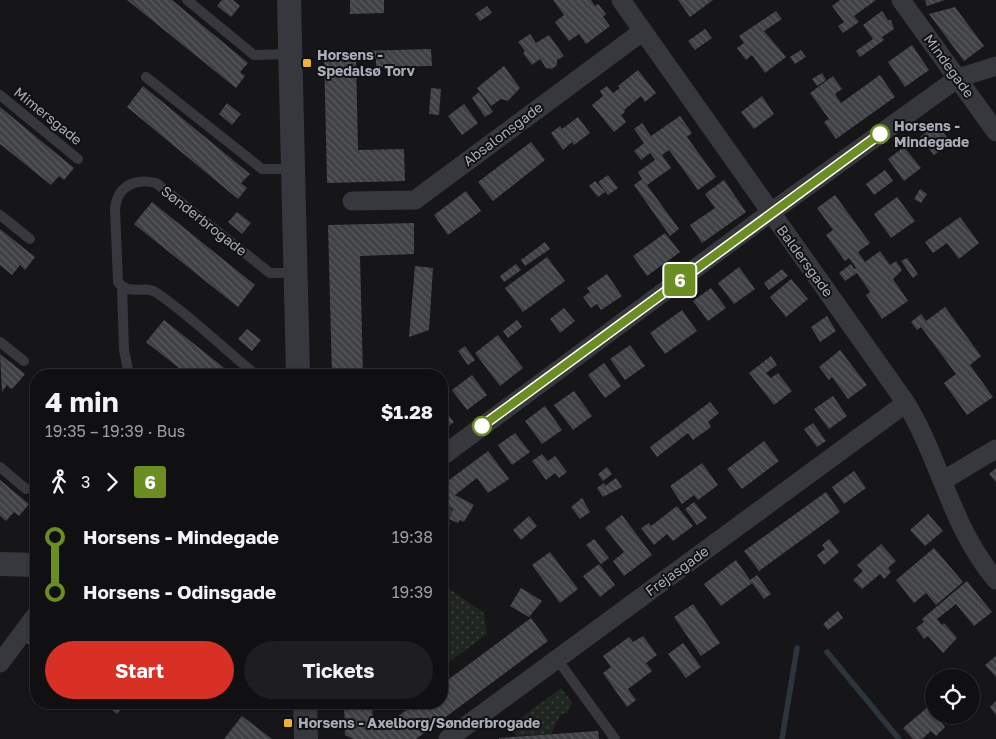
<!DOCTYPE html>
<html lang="en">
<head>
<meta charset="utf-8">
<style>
  body { margin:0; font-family:"Golos Text",sans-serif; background:#1e1e20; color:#f1f3f6; height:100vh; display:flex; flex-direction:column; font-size:19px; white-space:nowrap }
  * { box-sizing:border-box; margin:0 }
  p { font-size:16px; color:#9c9d9f }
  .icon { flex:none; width:28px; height:28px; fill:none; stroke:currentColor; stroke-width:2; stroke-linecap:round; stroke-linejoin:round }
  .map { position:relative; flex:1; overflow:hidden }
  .sheet { position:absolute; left:30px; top:369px; width:418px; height:340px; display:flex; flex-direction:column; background:#101012; border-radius:20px; box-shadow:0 1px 4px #0004,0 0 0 1px #303032 }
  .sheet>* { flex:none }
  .badge { padding:0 10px; border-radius:4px; font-size:18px; line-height:32px }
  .buttons { position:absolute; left:925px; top:669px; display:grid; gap:10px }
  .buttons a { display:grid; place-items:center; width:55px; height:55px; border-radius:50%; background:#101012; box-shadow:0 1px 4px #0004,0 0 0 1px #303032; font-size:25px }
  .map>.badge { position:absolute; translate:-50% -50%; box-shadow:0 0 0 2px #fff }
  .legs { display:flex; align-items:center; gap:8px; height:55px; padding:0 15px; font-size:16px }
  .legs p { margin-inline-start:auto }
  .overview { display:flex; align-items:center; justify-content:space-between; height:85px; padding:0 15px }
  h1 { font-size:28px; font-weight:700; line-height:38px }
  .primary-button { display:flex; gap:10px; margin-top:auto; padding:10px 15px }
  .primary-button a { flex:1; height:58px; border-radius:30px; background:#d93025; color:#fff; font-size:20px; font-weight:700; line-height:58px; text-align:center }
  .primary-button a+a { background:#1e1e20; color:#f1f3f6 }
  ul { padding:0 15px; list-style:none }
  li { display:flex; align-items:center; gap:18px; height:55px; font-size:19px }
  li i { display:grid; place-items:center; width:8px; height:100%; margin:0 6px; background:currentColor }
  li i::after { content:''; width:12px; height:12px; margin:-6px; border:4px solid; border-radius:50%; background:#101012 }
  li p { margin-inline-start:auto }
  li:first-child i { background:linear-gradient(#0000 50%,currentColor 0) }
  li:last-child i { background:linear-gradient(currentColor 50%,#0000 0) }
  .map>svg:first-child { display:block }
  .green { fill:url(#green-dots) }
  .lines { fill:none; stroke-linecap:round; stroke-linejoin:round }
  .stream { stroke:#2c353c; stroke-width:5.5 }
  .building { fill:url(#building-back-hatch) }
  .service { stroke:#37383d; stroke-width:10 }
  .minor { stroke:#37383d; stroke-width:19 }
  .tertiary { stroke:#37383d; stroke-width:24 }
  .line-1-casing { stroke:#fff; stroke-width:11 }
  .line-1 { stroke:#6b8e23; stroke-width:8 }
  .poi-dot { fill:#f2b134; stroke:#111113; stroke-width:2 }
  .stop-1-dot { fill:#fff; stroke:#6b8e23; stroke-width:2.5 }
  .labels { text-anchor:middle; stroke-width:4; stroke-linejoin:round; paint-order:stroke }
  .poi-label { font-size:14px; font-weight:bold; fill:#a8adb8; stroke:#111113; text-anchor:start }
  .street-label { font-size:14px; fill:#a8adb8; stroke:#111113 }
  .stop-label { font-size:14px; font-weight:bold; fill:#a8adb8; stroke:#111113; text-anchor:start }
</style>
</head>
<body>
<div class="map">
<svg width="996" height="739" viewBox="0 0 996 739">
  <defs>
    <pattern id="green-dots" width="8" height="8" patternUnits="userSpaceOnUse" patternTransform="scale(1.25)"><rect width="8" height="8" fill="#1e261f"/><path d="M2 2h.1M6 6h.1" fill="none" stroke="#3c433d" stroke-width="1.8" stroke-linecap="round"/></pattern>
    <pattern id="building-back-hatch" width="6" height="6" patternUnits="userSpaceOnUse" patternTransform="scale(1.25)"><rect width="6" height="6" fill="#404145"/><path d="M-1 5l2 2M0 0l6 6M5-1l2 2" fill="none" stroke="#595a5e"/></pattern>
  </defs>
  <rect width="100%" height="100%" fill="#161618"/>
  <path class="green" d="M 441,583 L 484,613 L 487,634 L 441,668 Z
    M 561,688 L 572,702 L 567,713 L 561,714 L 551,734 L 516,736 L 510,726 Z"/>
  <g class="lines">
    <path class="stream" d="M 827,652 L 899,739
      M 782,739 L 797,648"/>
  </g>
  <path class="building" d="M 127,0 L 172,0 L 248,63 L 240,72 L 245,76 L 236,88 Z
    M 222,0 L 233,0 L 240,6 L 231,17 L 217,6 Z
    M 350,0 L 384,0 L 384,13 L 350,14 Z
    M 553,0 L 591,0 L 595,6 L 598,4 L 606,14 L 603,17 L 610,26 L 586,44 L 579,34 L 569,41 L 555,22 L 564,15 Z
    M 678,0 L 713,0 L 690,17 Z
    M 840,0 L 876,0 L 854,16 L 859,22 L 843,33 L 838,26 L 844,22 L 832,6 Z
    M 925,0 L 945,0 L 927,6 Z
    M 487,6 L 492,13 L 480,21 L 475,14 Z
    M 955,7 L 984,46 L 964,61 L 929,14 Z
    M 776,11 L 782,19 L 764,31 L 786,57 L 765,73 L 752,55 L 746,60 L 737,48 L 744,43 L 739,36 Z
    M 882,11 L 888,20 L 891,20 L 894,29 L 882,37 L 884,40 L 860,57 L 856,51 L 873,39 L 863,25 Z
    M 705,29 L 712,38 L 695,50 L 688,41 Z
    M 530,34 L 536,43 L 549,35 L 564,56 L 557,60 L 557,65 L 552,69 L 546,68 L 540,59 L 532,65 L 523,53 L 525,51 L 518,42 Z
    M 912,45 L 929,70 L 905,87 L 888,62 Z
    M 431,49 L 432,66 L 376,67 L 376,58 L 356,58 L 358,150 L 404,149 L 405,181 L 327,183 L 324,52 Z
    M 801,50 L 806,57 L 795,64 L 790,57 Z
    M 504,66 L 520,88 L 508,101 L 501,99 L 491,106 L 477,88 Z
    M 638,70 L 656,93 L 645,102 L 641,96 L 624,110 L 625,112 L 621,115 L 626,122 L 614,132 L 592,105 L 603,96 L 600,91 L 607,86 L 613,93 L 620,88 L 618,86 Z
    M 822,73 L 826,80 L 817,86 L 812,79 Z
    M 880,75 L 895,97 L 857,124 L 848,110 L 857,124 L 836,139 L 824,122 L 829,119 L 810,93 L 833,76 L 842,89 L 835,94 L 841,103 Z
    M 143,86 L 250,174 L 241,183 L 247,188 L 238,199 L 127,107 Z
    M 431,88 L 441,89 L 439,115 L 429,114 Z
    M 479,92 L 493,112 L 485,117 L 472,98 Z
    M 762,96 L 774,114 L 754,129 L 741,112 Z
    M 227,103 L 241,114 L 232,125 L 219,114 Z
    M 464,104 L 478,123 L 462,135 L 448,116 Z
    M 0,107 L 74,168 L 64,180 L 59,176 L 51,185 L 0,144 Z
    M 680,116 L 692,133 L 687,137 L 716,177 L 698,190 L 669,150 L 662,155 L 671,168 L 647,185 L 679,229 L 670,236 L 634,185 L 642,179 L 638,172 L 655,160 L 650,153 L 641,160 L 634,151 L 644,143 L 634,129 L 642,123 L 651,136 Z
    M 578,117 L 590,133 L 574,145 L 572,142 L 563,150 L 551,133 L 560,126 L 562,129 Z
    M 937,124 L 951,143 L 934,155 L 920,137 Z
    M 531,142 L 545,160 L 493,201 L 478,182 Z
    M 904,147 L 921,168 L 904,181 L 888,159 Z
    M 885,170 L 893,181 L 874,195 L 866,184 Z
    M 608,175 L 618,188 L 608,195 L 598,182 Z
    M 724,180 L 746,212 L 702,243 L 690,225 L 715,208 L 705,194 Z
    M 595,181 L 605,192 L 598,197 L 589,186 Z
    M 920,189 L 927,194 L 921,203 L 914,199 Z
    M 466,191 L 481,211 L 448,235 L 434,215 Z
    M 835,195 L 870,243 L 858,252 L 865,262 L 880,251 L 890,265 L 896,261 L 902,270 L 893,279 L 908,301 L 882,319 L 866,295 L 870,292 L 857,273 L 845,281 L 839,273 L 851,264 L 854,269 L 856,268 L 849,258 L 845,261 L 826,235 L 833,230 L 817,208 Z
    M 897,197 L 915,221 L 891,238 L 874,214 Z
    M 152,202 L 255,285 L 238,307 L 134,224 Z
    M 237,212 L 251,223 L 242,234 L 228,222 Z
    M 960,217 L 979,243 L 959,259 L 947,243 L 933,253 L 925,242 Z
    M 414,223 L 414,254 L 360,256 L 363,375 L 332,375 L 328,225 Z
    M 0,229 L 35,257 L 25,270 L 20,265 L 12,275 L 0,265 Z
    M 665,233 L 680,252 L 647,276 L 633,256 Z
    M 545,242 L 550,249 L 525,266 L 521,260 Z
    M 547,257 L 565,281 L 523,312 L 505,288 Z
    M 907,258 L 918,274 L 913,278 L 901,261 Z
    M 516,264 L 521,270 L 504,282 L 500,276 Z
    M 415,266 L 433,268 L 429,330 L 409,337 Z
    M 739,267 L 755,289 L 734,304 L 718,283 Z
    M 782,269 L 788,276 L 769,290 L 764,283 Z
    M 607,274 L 622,296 L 601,310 L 597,304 L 591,308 L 583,297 L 590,292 L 587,288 Z
    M 791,279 L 808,299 L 786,317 L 770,297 Z
    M 711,288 L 726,308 L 708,321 L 693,301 Z
    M 945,307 L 981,356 L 970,365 L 993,397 L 967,415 L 944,383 L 956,374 L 921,327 L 917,330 L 911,322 L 921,314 L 926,321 Z
    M 564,308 L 575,321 L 560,333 L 550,319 Z
    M 682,310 L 697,331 L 665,354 L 650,333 Z
    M 827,316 L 836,331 L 820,342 L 811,327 Z
    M 164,320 L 233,375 L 188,375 L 146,342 Z
    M 517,320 L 522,327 L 508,338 L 503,331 Z
    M 247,329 L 261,340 L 252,351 L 238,339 Z
    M 498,335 L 523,368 L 500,386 L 475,353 Z
    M 630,345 L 645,366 L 625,380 L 610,359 Z
    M 465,346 L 475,360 L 468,365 L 458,351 Z
    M 840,350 L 867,385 L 848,399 L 832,377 L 829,380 L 819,367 Z
    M 0,354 L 25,374 L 15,386 L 11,389 L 7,385 L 2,392 Z
    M 771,356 L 777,365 L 766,373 L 771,378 L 778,373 L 792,391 L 774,405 L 749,373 Z
    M 604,363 L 621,386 L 605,398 L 588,375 Z
    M 472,375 L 487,395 L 467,410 L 452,390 Z
    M 574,391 L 592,416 L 573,430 L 554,405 Z
    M 833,396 L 847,416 L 829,429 L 814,409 Z
    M 710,402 L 719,413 L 708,422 L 711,427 L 693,440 L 688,433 L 657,457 L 650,447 Z
    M 441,406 L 454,422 L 441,432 Z
    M 545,406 L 562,430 L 542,444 L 525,421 Z
    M 813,423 L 826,441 L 817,447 L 804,429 Z
    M 515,433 L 530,452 L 512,465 L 498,445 Z
    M 764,441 L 779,461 L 742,489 L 727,469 Z
    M 488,451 L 509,479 L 488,493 L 477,478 L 455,495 L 474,505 L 464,522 L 460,520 L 458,523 L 449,519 L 453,509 L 441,502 L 441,486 Z
    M 542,454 L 548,461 L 555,456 L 567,472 L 559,478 L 555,473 L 546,480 L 532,461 Z
    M 702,463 L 718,485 L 698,500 L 694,495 L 682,504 L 670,486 Z
    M 607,467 L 612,474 L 603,481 L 598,474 Z
    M 996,468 L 996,482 L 989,474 Z
    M 854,471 L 866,488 L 844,504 L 832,487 Z
    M 616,478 L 622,487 L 603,497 L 597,488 L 604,483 L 605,486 Z
    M 0,480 L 29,504 L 19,516 L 14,512 L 6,521 L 0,516 Z
    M 826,492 L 840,512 L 759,571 L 744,551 Z
    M 582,498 L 590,512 L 580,519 L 571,507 Z
    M 694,502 L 707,518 L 697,525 L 685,509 Z
    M 677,506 L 693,526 L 673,541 L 667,534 L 654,545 L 641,528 L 649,523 L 651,526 Z
    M 928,514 L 943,531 L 925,546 L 910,530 Z
    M 622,515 L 652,555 L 624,576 L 613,561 L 624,552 L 605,528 Z
    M 529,516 L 537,526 L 521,540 L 513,530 Z
    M 441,518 L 450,523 L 441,538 Z
    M 594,539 L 609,558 L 601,564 L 586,545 Z
    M 829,539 L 839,552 L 824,565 L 817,555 L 825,549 L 822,545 Z
    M 881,544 L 896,561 L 888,568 L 891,572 L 884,579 L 880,574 L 862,589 L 853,580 L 863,571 L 857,565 Z
    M 934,548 L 963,582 L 936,605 L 926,593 L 914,603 L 896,580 Z
    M 550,552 L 578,589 L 560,603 L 532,565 Z
    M 736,560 L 750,580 L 757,575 L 771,594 L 764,599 L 752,583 L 721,606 L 704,584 Z
    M 599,564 L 615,585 L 600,597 L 583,576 Z
    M 967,581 L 992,612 L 974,626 L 956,604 L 937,619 L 942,625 L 944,623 L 957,638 L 943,653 L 928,636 L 924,639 L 916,628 L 924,622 L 922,619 Z
    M 521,588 L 542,601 L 529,617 L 510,606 Z
    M 693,604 L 720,643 L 701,656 L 674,617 Z
    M 838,611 L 843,618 L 828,630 L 823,624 Z
    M 531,618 L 548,641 L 416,739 L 353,739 L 345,735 L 344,702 L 372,702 L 373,726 L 380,730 L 417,702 L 441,702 L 441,685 Z
    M 36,629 L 36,650 L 26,642 Z
    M 643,636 L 657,655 L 646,663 L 652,671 L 628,689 L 636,700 L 627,707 L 603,673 L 611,667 L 603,656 L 629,637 L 633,642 Z
    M 683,643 L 701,667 L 686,678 L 668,654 Z
    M 996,656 L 996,677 L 985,665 Z
    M 996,701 L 996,715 L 990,707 Z
    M 102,702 L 126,702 L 117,714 Z
    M 934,702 L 934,715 L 948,716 L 941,722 L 945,727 L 936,736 L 931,731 L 922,739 L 913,739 L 903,728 Z
    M 242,716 L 272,739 L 224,739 Z
    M 598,731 L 599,739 L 499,739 L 499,738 Z"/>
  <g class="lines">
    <path class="service" d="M 187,0 L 254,55 L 290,54
      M 146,77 L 262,169 L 293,169
      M 0,95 L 78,159
      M 0,215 L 30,239
      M 122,287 L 124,350 L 129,375
      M 0,342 L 24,361
      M 256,375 C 223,348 192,317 157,293 C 145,284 129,297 118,282 L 115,208 C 118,185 136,178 156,183 L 270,273 L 295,273
      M 0,467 L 26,489
      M 441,508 L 447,512
      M 557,659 L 615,739"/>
    <path class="minor" d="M 621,0 L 906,403 C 940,459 952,529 996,580
      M 901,0 L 996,132
      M 352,201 L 415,200 L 643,31
      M 441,457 L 770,213 L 958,78 L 996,66
      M 944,480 L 996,449
      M 0,663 L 36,615
      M 448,739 L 906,403"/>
    <path class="tertiary" d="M 289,0 L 298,375
      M 0,564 L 36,565
      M 305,702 L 306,739"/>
  </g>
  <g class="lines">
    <g class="line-1-casing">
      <path id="line-1" d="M 482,426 L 880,134"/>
    </g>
    <use href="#line-1" class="line-1"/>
  </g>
  <g class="poi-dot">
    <rect x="302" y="58" width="10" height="10" rx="2.5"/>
    <rect x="283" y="718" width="10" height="10" rx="2.5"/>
  </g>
  <g class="stop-1-dot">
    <circle cx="880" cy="134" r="9"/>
    <circle cx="482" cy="426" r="9"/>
  </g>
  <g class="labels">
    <g class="poi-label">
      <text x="317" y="60">Horsens -<tspan x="317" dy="16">Spedalsø Torv</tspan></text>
      <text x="298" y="728">Horsens - Axelborg/Sønderbrogade</text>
    </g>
    <g class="street-label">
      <text transform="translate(949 66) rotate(54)" y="5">Mindegade</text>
      <text transform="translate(48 116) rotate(39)" y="5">Mimersgade</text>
      <text transform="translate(503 134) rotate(-37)" y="5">Absalonsgade</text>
      <text transform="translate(204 221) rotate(38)" y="5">Sønderbrogade</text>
      <text transform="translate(805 261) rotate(54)" y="5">Baldersgade</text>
      <text transform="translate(677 571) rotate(-36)" y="5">Frejasgade</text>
    </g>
    <g class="stop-label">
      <text x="894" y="131">Horsens -<tspan x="894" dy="16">Mindegade</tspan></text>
    </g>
  </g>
</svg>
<div class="buttons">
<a><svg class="icon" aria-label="locate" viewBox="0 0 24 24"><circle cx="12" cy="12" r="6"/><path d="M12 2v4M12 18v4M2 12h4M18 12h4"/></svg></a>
</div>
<b class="badge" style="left:680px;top:280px;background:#6b8e23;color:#fff">6</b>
<section class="sheet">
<div class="overview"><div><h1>4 min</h1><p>19:35 – 19:39 · Bus</p></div><b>$1.28</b></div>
<div class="legs"><svg class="icon" aria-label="walk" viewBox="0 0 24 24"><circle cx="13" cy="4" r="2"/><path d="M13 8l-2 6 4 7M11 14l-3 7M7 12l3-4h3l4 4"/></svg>3<svg class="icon" aria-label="forward" viewBox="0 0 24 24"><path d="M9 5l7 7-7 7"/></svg><b class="badge" style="background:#6b8e23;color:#fff">6</b></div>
<ul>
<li><i style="color:#6b8e23"></i><b>Horsens - Mindegade</b><p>19:38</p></li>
<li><i style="color:#6b8e23"></i><b>Horsens - Odinsgade</b><p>19:39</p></li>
</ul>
<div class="primary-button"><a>Start</a><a>Tickets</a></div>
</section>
</div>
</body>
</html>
